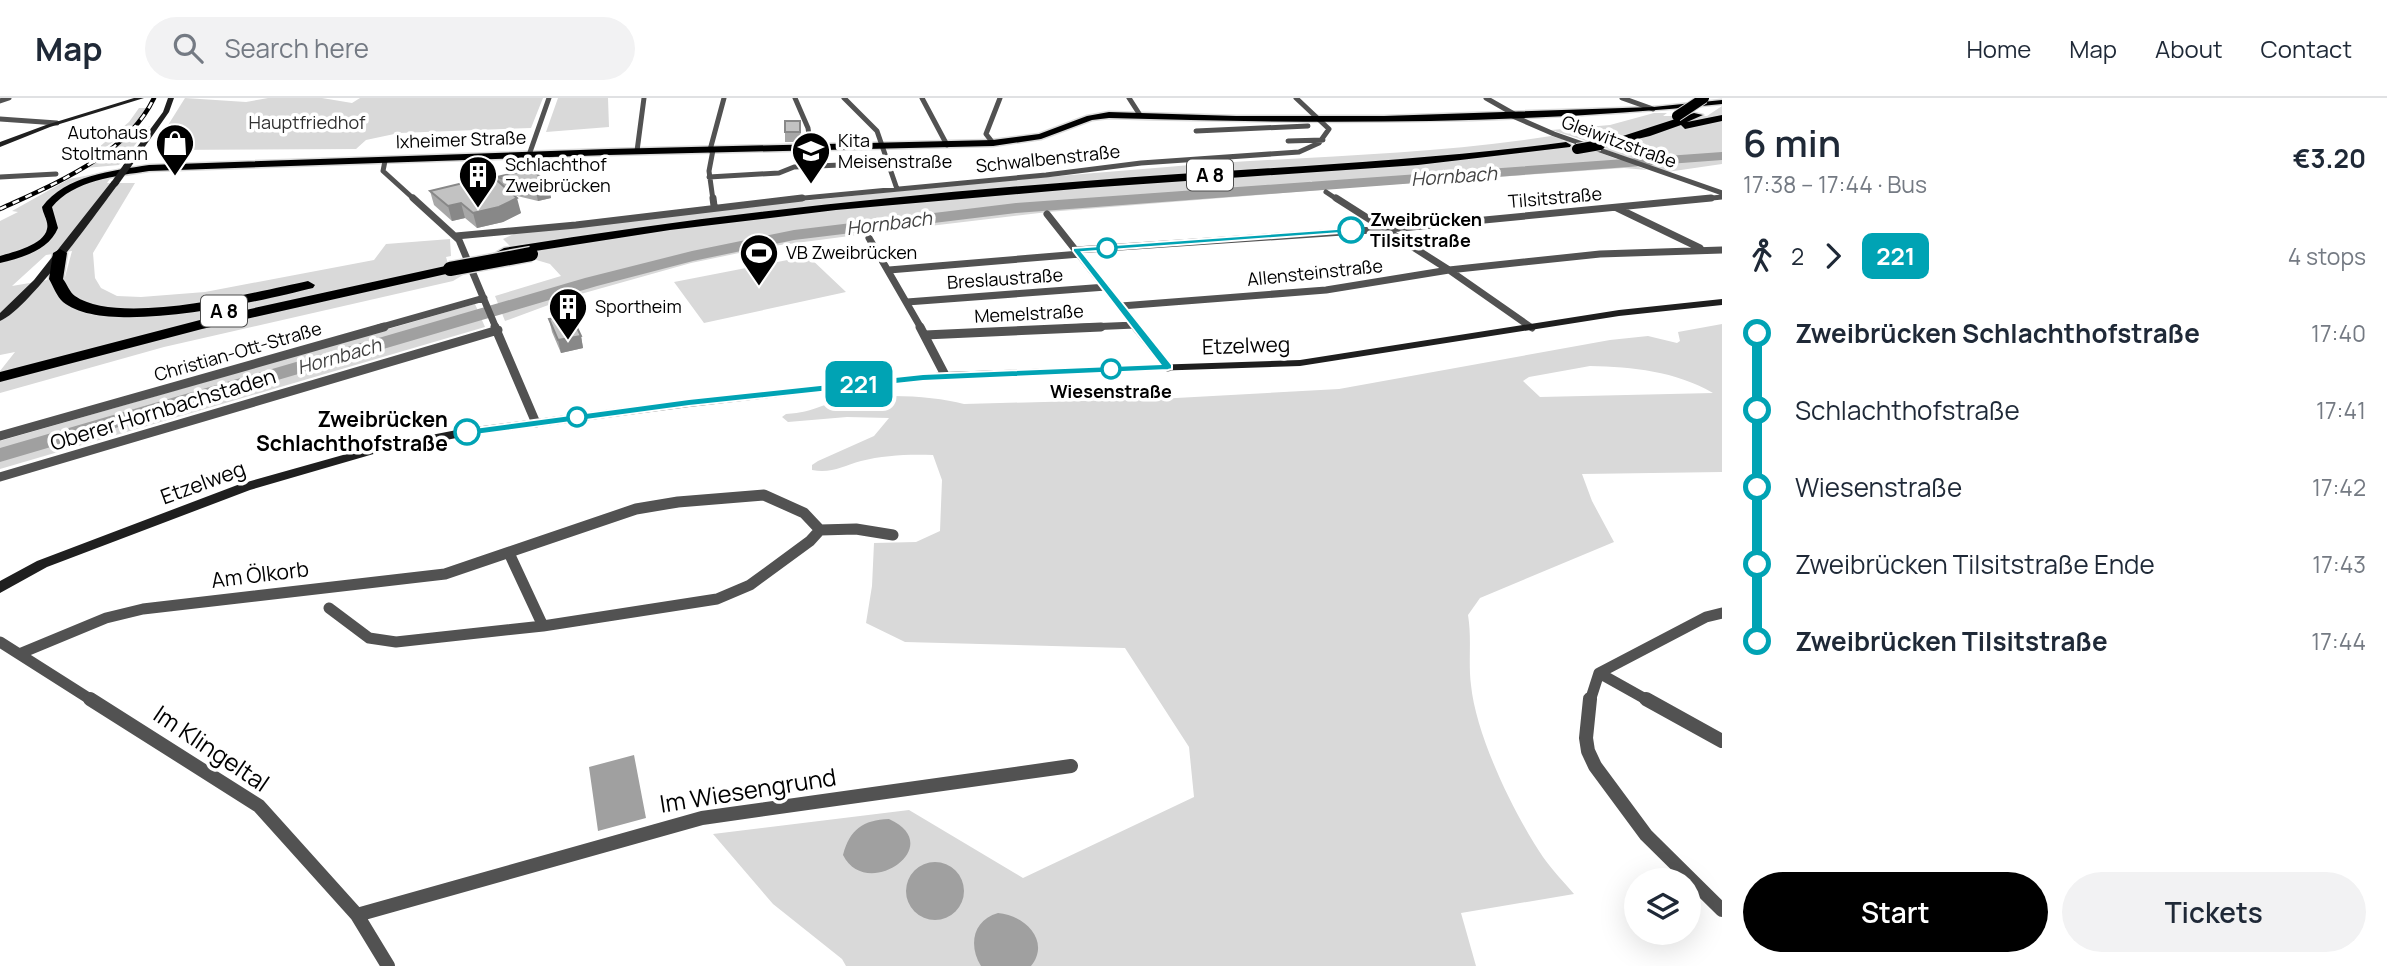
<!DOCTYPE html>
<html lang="en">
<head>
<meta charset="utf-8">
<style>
  body { margin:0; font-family:Manrope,sans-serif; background:#f2f2f3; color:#1f2937; height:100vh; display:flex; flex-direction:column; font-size:26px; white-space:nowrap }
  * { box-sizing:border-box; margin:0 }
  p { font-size:23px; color:#747a83 }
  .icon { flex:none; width:38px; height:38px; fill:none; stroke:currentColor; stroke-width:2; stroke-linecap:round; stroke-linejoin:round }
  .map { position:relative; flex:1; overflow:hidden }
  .panel { display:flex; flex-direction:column; background:#fff; width:665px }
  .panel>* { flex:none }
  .badge { padding:0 14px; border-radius:10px; font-size:24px; line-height:46px }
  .fabs { position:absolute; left:1624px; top:770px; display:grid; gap:14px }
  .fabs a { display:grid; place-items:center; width:77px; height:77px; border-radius:50%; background:#fff; box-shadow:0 7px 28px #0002; font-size:35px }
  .map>.badge { position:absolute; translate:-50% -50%; box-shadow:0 0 0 4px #fff }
  .legs { display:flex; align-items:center; gap:10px; height:77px; padding:0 21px; font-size:23px }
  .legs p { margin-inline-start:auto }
  .overview { display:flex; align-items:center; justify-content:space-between; height:119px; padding:0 21px }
  h1 { font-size:38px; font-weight:600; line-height:52px }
  .button { display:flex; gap:14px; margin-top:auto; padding:14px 21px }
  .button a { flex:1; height:80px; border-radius:42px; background:#000; color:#fff; font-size:28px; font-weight:600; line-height:80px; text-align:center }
  .button a+a { background:#f2f2f3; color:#1f2937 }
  ul { padding:0 21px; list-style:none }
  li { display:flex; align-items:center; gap:24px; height:77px; font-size:26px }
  li i { display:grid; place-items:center; width:10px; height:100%; margin:0 9px; background:currentColor }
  li i::after { content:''; width:18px; height:18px; margin:-9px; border:5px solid; border-radius:50%; background:#fff }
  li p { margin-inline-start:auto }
  li:first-child i { background:linear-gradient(#0000 50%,currentColor 0) }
  li:last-child i { background:linear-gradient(currentColor 50%,#0000 0) }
  header { display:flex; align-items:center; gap:42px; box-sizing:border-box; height:98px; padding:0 35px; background:#fff; border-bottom:2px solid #e0e1e3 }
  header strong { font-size:33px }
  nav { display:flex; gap:38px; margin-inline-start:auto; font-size:24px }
  .search { width:490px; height:63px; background:#f2f2f3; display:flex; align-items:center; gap:18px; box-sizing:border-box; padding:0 24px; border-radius:38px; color:#747a83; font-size:26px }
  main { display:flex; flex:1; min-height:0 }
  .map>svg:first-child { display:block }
  .green { fill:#d9d9d9; fill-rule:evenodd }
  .water { fill:#a0a0a0 }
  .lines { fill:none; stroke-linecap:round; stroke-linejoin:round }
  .river { fill:#a0a0a0; fill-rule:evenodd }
  .primary-casing { stroke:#dbdbdb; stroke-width:3 }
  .highway-casing { stroke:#dbdbdb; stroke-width:3 }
  .street-far4 { stroke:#525252; stroke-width:5 }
  .street-far3 { stroke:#525252; stroke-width:7 }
  .street-far2 { stroke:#525252; stroke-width:9 }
  .street-far1 { stroke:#525252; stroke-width:11 }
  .street { stroke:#525252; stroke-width:14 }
  .secondary { fill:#1f1f1f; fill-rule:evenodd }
  .primary { fill:#000; fill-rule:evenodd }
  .highway { fill:#000; fill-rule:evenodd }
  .rail-casing { stroke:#000; stroke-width:4.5 }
  .rail { stroke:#fff; stroke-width:2.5; stroke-dasharray:7; stroke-linecap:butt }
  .highway-bridge-far1-casing { stroke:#dbdbdb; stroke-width:12; stroke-linecap:butt }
  .highway-bridge-casing { stroke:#dbdbdb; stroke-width:17; stroke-linecap:butt }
  .secondary-bridge { stroke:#1f1f1f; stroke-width:7 }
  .highway-bridge-far1 { stroke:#000; stroke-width:10 }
  .highway-bridge { stroke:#000; stroke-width:14 }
  .wall { fill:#a7a7a7 }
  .shaded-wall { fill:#888 }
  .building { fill:#c2c2c2; stroke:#888; stroke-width:2 }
  .line-1 { fill:#00a3b4; stroke:#fff; stroke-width:2 }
  .stop-1-dot { fill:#fff; stroke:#00a3b4; stroke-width:3.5 }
  .labels { text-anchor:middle; stroke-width:7; stroke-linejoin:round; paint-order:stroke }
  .far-park-label { font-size:18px; fill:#303030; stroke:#fff }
  .far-poi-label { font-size:18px; fill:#000; stroke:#fff; text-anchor:start }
  .far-street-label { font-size:18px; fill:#000; stroke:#fff }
  .far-stop-label { font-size:18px; font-weight:bold; fill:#000; stroke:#fff; text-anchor:start }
  .shield { fill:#fff; stroke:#4c4c4c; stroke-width:2 }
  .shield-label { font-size:19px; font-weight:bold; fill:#000 }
  .far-water-label { font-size:19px; font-style:italic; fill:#414141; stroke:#fff }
  .street-label { font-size:21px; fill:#000; stroke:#fff }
  .stop-label { font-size:21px; font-weight:bold; fill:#000; stroke:#fff; text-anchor:end }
  .near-street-label { font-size:24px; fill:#000; stroke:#fff }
</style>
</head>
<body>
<header>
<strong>Map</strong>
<div class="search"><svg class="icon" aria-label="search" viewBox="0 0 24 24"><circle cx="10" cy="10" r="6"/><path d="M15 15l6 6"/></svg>Search here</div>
<nav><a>Home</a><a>Map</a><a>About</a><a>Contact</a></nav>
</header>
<main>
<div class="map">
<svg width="1722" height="868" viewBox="0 0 1722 868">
  <rect width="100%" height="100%" fill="#fff"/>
  <path class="green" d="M 185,0 L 246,4 L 268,0 L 322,0 L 352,5 L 360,0 L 543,0 L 531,30 L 399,35 L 366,42 L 356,51 L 158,52 L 160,40 Z
    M 558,0 L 608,0 L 609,29 L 546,34 Z
    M 1722,8 L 1722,66 L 1667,74 L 1604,51 L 1609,50 L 1551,32 L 1610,27 L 1654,15 L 1667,15 L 1663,18 L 1707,18 Z
    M 139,10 L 148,10 C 133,31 112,45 90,60 L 86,60 L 129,24 Z
    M 150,28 L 119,67 L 85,70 L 124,42 Z
    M 1551,38 L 1565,42 L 1558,44 C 1570,48 1583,55 1595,53 L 1647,72 L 1624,70 L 1325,91 L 1309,82 L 1321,92 L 1048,114 L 871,135 L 858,122 L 854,123 L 865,136 L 773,148 L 691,165 L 570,199 L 505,223 L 495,198 L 561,178 L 550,166 L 533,161 L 526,145 L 510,148 L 503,141 L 516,135 C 733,110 948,86 1167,69 C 1294,58 1423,58 1551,38 Z
    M 116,72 L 107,85 L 135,85 L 93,155 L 95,180 L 101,190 L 117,198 L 141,199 L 205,194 L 374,162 L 386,146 L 450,141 L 451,158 L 446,159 L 451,176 L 463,174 L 463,177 L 453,183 L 164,249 L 0,295 L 0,273 L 15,254 L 0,257 L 0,123 L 18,114 L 12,113 L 69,81 ZM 72,153 L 65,179 L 12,188 L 46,157 Z
    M 808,158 L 846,194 L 704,225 L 674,184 Z
    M 475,206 L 485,229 L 0,371 L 0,343 Z
    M 1722,226 L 1722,374 L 1582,376 L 1592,403 L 1614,444 L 1480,500 L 1468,517 C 1472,541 1468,564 1471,587 C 1476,638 1514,716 1543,759 C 1552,772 1564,784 1574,796 L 1461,815 L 1476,868 L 846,868 L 842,861 L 773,806 L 713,736 L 909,712 L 1023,780 L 1194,699 L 1189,649 L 1125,550 L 905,544 L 866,525 L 872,488 L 874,445 L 916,444 L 940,433 L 942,382 L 933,357 C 910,356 884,357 861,363 C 843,368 831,376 812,372 L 812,367 L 818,363 L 874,338 L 889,320 L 847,319 L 788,324 L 782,319 L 786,316 C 802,315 808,313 822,308 C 859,294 927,296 964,306 L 1158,301 L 1339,291 L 1610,242 L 1648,238 L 1677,245 L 1680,243 L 1678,234 ZM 1590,268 C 1633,269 1675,273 1713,295 L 1540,299 L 1523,283 L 1529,279 Z"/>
  <path class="water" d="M 634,657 L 646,720 L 598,733 L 589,669 Z
    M 889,721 C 949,748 866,804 843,757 C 850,731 863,722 889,721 Z
    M906 793a29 29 0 1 1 58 0a29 29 0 1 1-58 0Z
    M 998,815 C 1025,817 1051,843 1031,868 L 981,868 C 968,847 973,822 998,815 Z"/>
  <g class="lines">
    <path class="river" d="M 1722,54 L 1722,62 L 1016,115 L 794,142 L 693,163 L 597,188 L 0,364 L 0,350 L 585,180 L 692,153 L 794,132 L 1016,105 Z"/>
    <g class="primary-casing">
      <path id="primary" d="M 1722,2 L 1722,6 C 1519,27 1313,26 1109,20 L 1092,22 L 1041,41 L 993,48 L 608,57 L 149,73 C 116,78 74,82 52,109 L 58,130 C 49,152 22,160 0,165 L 0,158 C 13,154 44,147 47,131 C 49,124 43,116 42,109 C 66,77 112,73 149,67 L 608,51 L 993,42 L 1039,36 L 1087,18 L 1109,14 L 1236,18 L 1384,18 L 1653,9 Z"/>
    </g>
    <g class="highway-casing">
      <path id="highway" d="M 1694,15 L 1703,17 L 1687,24 L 1722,17 L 1722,23 L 1685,31 L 1681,27 L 1650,38 L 1600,50 L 1595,47 Z
        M 1566,44 L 1571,47 L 1570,49 L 1418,67 L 1086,90 L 836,112 L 670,132 L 504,158 L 497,154 L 504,150 C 697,118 890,98 1085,83 C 1245,70 1406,65 1566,44 Z
        M 60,151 L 67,155 L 63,181 C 67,186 70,195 75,198 C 120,229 256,194 308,183 L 315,187 L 313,190 C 260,203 107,240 63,204 C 57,199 53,188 49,181 L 53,155 Z
        M 450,167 L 457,171 L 455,174 L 202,231 L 0,284 L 0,274 L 200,222 Z"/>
    </g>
    <path class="street-far4" d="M 795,0 L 808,30 L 811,50
      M 844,0 L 877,33 L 897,91
      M 922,0 L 947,47
      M 1129,0 L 1140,17
      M 1486,0 L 1514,16
      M 1622,0 L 1653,11
      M 0,3 L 9,0
      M 1508,16 L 1554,36 L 1722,95
      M 0,21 L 57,25
      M 1196,33 L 1308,28
      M 1288,43 L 1323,42
      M 993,45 L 986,36 L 1000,0
      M 710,52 L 724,0
      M 713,52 L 709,73 L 713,102
      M 637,53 L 644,0
      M 529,57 L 549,0
      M 385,63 L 383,73 L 415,102
      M 0,79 L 56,76
      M 709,79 L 779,75 L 794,69 L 887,65
      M 1326,94 L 1338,102
      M 783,102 L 1046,77 L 1141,65 L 1299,54 L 1319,45 L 1329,31 L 1296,0
      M 1693,102 L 1722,99"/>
    <path class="street-far3" d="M 413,100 L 459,142 L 496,230
      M 713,100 L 714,108
      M 1336,100 L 1449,172 L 1532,230
      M 1617,110 L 1700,150
      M 1047,116 L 1137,230
      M 456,138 L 576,127 L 802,100
      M 869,140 L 921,230
      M 1076,152 L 1401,130 L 1711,100
      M 889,172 L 1080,156
      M 907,204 L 1106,189
      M 1121,208 L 1326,192 L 1449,172 L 1600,156 L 1722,152
      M 378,230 L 484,200
      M 1065,230 L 1135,227"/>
    <path class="street-far2" d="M 495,229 L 536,325
      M 920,229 L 945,277
      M 1136,229 L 1168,269
      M 925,237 L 1101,229
      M 0,338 L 384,229
      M 0,379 L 498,232"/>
    <path class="street-far1" d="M 820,432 L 856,431 L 893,437
      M 509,455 L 543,528
      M 0,544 L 93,603
      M 19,556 L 106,520 L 143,511 L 445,476 L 636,411 L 678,404 L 764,397 L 804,415 L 820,432 L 810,443 L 750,487 L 717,501 L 543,528 L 396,544 L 369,540 L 329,510
      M 1599,575 L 1649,603
      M 1590,603 L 1599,575 L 1706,519 L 1722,515"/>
    <path class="street" d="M 90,601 L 259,708 L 357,817 L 388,868
      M 1590,601 L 1586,640 L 1588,653 L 1595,668 L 1646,737 L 1722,812
      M 1646,601 L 1722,643
      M 357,817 L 702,720 L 1071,668"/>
    <path class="secondary" d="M 134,0 L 144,0 L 50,29 L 0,49 L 0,44 L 46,27 Z
      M 168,0 L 174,0 L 169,14 L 130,70 L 124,70 L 123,68 L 163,14 Z
      M 112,83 L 119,85 C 97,114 29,211 0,223 L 0,215 L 34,182 Z
      M 1722,201 L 1722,207 L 1619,218 L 1300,268 L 945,280 L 689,309 L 467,338 L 377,355 L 250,392 L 47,469 L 0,495 L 0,483 L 37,463 L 240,386 L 375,348 L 467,330 L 689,301 L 945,274 L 1300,262 L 1619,212 Z"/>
    <use href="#primary" class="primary"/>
    <use href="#highway" class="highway"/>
    <g class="rail-casing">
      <path id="rail" d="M 0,111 C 54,86 127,57 154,0"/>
    </g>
    <use href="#rail" class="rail"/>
    <g class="highway-bridge-far1-casing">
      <path id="highway-bridge-far1" d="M 1677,18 L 1704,0
        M 1577,51 L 1600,47"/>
    </g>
    <g class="highway-bridge-casing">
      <path id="highway-bridge" d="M 450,171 L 531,156"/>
    </g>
    <path class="secondary-bridge" d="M 115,85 L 127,68"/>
    <use href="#highway-bridge-far1" class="highway-bridge-far1"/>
    <use href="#highway-bridge" class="highway-bridge"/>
  </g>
  <path class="wall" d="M 800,23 L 801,44 L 785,44 L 785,34 Z
    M 497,79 L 548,86 L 551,100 L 538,103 L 513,97 L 521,115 L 503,124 L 477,130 L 465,120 L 452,123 L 434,107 L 430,93 L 498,83 Z
    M 549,221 L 581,238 L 583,250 L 561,255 L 552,234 Z"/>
  <path class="shaded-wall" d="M 548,86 L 551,100 L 538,103 L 535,89 Z
    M 517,100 L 521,115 L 503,124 L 477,130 L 473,115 Z
    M 461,105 L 465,120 L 452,123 L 448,108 Z
    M 581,238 L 583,250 L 561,255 L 558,242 Z"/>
  <path class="building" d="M 785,23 L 800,23 L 800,34 L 785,34 Z
    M 527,72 L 537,76 L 548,86 L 535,89 L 497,79 Z
    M 492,78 L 517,100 L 499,109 L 473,115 L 461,105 L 448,108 L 430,93 Z
    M 571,217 L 581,238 L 558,242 L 549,221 Z"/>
  <path class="line-1" d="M 1351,130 L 1354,134 L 1082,154 L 1172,267 L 1172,271 L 1168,272 L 923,283 L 689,308 L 467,338 L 461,334 L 467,331 L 689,301 L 923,276 L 1160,266 L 1073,153 L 1073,150 Z"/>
  <defs>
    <g id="shop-pin" transform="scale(2.0125)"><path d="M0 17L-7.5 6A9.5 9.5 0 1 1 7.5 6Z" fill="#000" stroke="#fff"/><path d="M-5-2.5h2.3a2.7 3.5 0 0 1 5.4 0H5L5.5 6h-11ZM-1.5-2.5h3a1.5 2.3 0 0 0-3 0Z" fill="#fff"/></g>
    <g id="school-pin" transform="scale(2.0125)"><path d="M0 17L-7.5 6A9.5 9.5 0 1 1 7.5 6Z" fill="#000" stroke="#fff"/><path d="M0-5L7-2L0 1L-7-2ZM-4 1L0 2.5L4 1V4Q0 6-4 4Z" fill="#fff"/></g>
    <g id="building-pin" transform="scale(2.0125)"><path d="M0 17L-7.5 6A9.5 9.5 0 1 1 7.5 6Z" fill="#000" stroke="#fff"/><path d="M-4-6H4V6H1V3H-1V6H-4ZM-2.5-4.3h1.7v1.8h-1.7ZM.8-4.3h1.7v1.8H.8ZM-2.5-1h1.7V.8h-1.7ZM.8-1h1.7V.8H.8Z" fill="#fff"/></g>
    <g id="stadium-pin" transform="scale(2.0125)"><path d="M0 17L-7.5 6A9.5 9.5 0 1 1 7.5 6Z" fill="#000" stroke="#fff"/><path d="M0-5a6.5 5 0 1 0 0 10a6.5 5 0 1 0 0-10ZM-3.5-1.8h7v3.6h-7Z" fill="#fff"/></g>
  </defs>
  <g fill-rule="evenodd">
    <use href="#shop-pin" x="175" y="45"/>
    <use href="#school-pin" x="811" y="53"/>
    <use href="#building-pin" x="478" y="77"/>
    <use href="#stadium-pin" x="759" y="155"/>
    <use href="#building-pin" x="568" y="209"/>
  </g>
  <g class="stop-1-dot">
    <circle cx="1351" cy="132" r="12"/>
    <circle cx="1107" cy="150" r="9"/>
    <circle cx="1111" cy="271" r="9"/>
    <circle cx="577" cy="319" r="9"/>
    <circle cx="467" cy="334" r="12"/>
  </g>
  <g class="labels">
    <g class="far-park-label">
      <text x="307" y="31">Hauptfriedhof</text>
    </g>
    <g class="far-poi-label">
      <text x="148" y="41" text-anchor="end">Autohaus<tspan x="148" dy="21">Stoltmann</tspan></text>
      <text x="838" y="49">Kita<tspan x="838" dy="21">Meisenstraße</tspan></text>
      <text x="505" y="73">Schlachthof<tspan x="505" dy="21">Zweibrücken</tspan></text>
      <text x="786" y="161">VB Zweibrücken</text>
      <text x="595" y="215">Sportheim</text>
    </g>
    <g class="far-street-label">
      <text transform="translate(461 42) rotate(-2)" y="6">Ixheimer Straße</text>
      <text transform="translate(1619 44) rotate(20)" y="6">Gleiwitzstraße</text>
      <text transform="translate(1048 61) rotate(-6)" y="6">Schwalbenstraße</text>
      <text transform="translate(1555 100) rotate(-5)" y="6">Tilsitstraße</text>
      <text transform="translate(1315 175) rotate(-6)" y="6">Allensteinstraße</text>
      <text transform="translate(1005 181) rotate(-4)" y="6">Breslaustraße</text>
      <text transform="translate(1029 216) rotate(-3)" y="6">Memelstraße</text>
      <text transform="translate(238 254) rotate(-16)" y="6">Christian-Ott-Straße</text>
    </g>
    <g class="far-stop-label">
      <text x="1370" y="128">Zweibrücken<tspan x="1370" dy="21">Tilsitstraße</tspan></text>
      <text x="1111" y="300" text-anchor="middle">Wiesenstraße</text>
    </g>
    <g class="shield">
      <rect x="1187" y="61.5" width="46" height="31" rx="5"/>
      <rect x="201" y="197.5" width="46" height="31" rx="5"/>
    </g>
    <g class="shield-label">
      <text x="1210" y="84">A 8</text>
      <text x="224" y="220">A 8</text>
    </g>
    <g class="far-water-label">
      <text transform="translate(1454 78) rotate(-4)" y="7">Hornbach</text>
      <text transform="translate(889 125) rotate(-7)" y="7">Hornbach</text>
      <text transform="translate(339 258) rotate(-16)" y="7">Hornbach</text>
    </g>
    <g class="street-label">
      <text transform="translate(1246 248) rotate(-2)" y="7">Etzelweg</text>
      <text transform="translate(163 312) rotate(-17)" y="7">Oberer Hornbachstaden</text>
      <text transform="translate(203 385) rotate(-20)" y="7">Etzelweg</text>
      <text transform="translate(260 477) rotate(-7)" y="7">Am Ölkorb</text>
    </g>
    <g class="stop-label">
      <text x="448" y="329">Zweibrücken<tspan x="448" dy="24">Schlachthofstraße</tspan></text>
    </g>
    <g class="near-street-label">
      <text transform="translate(211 651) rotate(34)" y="8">Im Klingeltal</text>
      <text transform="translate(748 693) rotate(-9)" y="8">Im Wiesengrund</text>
    </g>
  </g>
</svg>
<div class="fabs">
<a><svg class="icon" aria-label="layers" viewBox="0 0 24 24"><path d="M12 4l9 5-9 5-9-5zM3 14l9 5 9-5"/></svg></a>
</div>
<b class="badge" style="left:859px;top:286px;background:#00a3b4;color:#fff">221</b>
</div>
<section class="panel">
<div class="overview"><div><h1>6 min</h1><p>17:38 – 17:44 · Bus</p></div><b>€3.20</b></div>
<div class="legs"><svg class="icon" aria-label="walk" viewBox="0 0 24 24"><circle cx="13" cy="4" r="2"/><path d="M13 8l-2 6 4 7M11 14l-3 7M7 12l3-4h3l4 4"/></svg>2<svg class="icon" aria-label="forward" viewBox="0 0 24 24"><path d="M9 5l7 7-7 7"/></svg><b class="badge" style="background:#00a3b4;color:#fff">221</b><p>4 stops</p></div>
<ul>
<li><i style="color:#00a3b4"></i><b>Zweibrücken Schlachthofstraße</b><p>17:40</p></li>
<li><i style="color:#00a3b4"></i><span>Schlachthofstraße</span><p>17:41</p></li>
<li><i style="color:#00a3b4"></i><span>Wiesenstraße</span><p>17:42</p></li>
<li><i style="color:#00a3b4"></i><span>Zweibrücken Tilsitstraße Ende</span><p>17:43</p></li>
<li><i style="color:#00a3b4"></i><b>Zweibrücken Tilsitstraße</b><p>17:44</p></li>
</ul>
<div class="button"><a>Start</a><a>Tickets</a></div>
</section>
</main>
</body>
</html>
